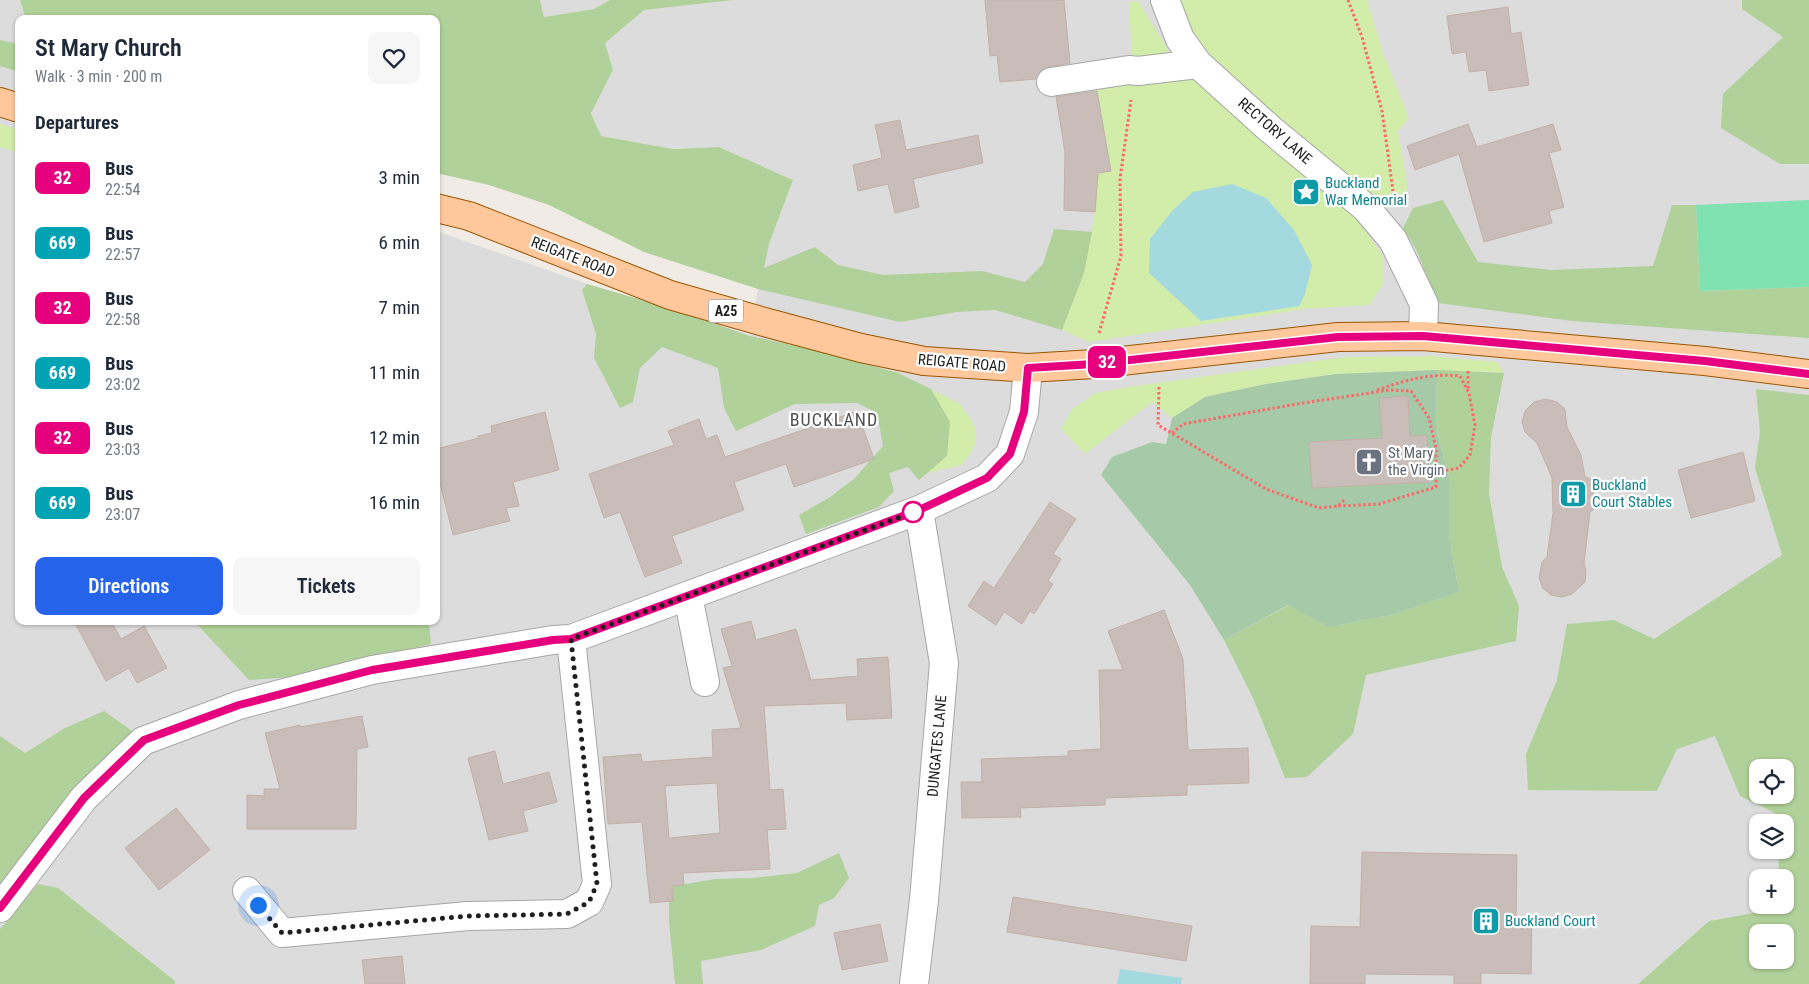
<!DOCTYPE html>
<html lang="en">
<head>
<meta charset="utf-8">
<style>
  body { margin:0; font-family:"Roboto Condensed",sans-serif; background:#f6f6f7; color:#1f2937; height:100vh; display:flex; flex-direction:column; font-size:19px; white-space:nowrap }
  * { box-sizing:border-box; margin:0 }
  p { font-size:16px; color:#747a83 }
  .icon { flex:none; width:28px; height:28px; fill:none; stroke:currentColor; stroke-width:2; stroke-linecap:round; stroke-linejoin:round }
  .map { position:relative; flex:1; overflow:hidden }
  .sheet { position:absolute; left:15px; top:15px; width:425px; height:610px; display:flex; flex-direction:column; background:#fff; border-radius:10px; box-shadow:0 1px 4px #0004 }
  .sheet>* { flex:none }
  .badge { padding:0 10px; border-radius:8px; font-size:18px; line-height:32px }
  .fabs { position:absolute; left:1749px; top:759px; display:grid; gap:10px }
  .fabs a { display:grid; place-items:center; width:45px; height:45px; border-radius:10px; background:#fff; box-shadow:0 1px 4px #0004; font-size:25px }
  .you { position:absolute; width:25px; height:25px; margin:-12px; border:4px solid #fff; border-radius:50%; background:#1a73e8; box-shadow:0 0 0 8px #1a73e833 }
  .map>.badge { position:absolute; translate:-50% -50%; box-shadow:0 0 0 2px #fff }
  h2 { padding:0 20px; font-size:19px; line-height:45px }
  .round { display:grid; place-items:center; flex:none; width:52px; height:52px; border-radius:10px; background:#f6f6f7 }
  .overview { display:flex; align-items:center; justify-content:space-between; height:85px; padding:0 20px }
  h1 { font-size:24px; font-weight:600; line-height:38px }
  .button { display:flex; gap:10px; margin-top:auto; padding:10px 20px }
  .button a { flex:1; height:58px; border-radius:10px; background:#2563eb; color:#fff; font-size:20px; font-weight:600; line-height:58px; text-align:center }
  .button a+a { background:#f6f6f7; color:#1f2937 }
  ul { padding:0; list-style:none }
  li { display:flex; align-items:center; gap:15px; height:65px; padding:0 20px }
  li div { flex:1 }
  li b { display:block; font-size:19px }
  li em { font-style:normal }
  li .badge { min-width:55px; font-weight:700; text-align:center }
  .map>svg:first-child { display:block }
  .residential { fill:#dddcdc; fill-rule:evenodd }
  .grass { fill:#d2ecaa }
  .forest { fill:#b0d199; fill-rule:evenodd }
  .cemetery { fill:#a6caa7 }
  .pitch { fill:#81e2b1 }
  .water { fill:#a4d9df }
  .building { fill:#c8bdb8; stroke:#c3b0a7; fill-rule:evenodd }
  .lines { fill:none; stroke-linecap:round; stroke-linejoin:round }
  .minor-casing { stroke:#a6a6a6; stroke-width:30 }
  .major-casing { stroke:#9b5500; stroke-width:30 }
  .path { stroke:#fe686b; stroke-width:3; stroke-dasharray:2.5 2.5; stroke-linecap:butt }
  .minor { stroke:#fff; stroke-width:28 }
  .major { stroke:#ffc89c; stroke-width:28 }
  .line-casing { stroke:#fff; stroke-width:11 }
  .line { stroke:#e6007e; stroke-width:8 }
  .walk { stroke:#1f1f1f; stroke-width:5; stroke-dasharray:0 9 }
  .stop-dot { fill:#fff; stroke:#e6007e; stroke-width:2.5 }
  .labels { text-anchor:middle; stroke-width:4.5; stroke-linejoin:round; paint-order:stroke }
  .shield { fill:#fff; stroke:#626262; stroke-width:1 }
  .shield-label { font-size:14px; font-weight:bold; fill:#1f1f1f }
  .street-label { font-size:15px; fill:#1f1f1f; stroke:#fff }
  .culture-label { font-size:15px; fill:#0d838f; stroke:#fff; text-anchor:start }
  .worship-label { font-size:15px; fill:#5b616d; stroke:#fff; text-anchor:start }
  .quarter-label { font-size:18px; letter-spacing:1px; fill:#525252; stroke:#fff }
</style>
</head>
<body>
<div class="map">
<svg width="1809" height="984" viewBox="0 0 1809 984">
  <rect width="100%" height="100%" fill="#f0ebe5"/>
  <path class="residential" d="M 0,0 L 20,0 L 26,19 L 19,19 L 19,54 L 15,71 L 19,72 L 19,621 L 436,621 L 436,231 L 587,284 L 669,308 L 750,335 L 758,289 L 769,244 L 793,180 L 720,147 L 673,149 L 601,136 L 591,112 L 613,70 L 594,9 L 544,17 L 540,0 L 1809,0 L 1809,799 L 1776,813 L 1776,822 L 1758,822 L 1758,850 L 1778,850 L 1779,877 L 1758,878 L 1758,905 L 1781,905 L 1781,908 L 1709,921 L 1638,984 L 0,984 ZM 1758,768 L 1785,768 L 1785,795 L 1758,795 Z"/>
  <path class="grass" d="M 1175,0 L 1367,0 L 1384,56 L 1409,118 L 1398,131 L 1408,189 L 1386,208 L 1263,104 L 1217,61 L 1191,35 Z
    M 1138,1 L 1172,56 L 1275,152 L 1337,199 L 1363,227 L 1383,256 L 1384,283 L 1369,305 L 1304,309 L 1089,342 L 1062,330 L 1084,273 L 1095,212 L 1098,173 L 1110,171 L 1096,86 L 1132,60 L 1129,2 Z
    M 0,124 L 19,130 L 19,153 L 0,147 Z
    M 1431,356 L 1497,362 L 1504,373 L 1437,370 L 1336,374 L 1266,384 L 1205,397 L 1172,418 L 1152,402 L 1085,454 L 1061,429 L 1072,409 L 1096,393 L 1128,387 L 1345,357 Z
    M 931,389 L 960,404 L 975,426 L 975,446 L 962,465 L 927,473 L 947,456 L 950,422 Z"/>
  <path class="forest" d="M 20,0 L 540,0 L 544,17 L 594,9 L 610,0 L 733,0 L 644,10 L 605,43 L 613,70 L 591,113 L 601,136 L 673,149 L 719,147 L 793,180 L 769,244 L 764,268 L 815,247 L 838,265 L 883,275 L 982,271 L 1025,282 L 1043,264 L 1054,229 L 1092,232 L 1084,273 L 1062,330 L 995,310 L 957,312 L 900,322 L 758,289 L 644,252 L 549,205 L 489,185 L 436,173 L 436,19 L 26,19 Z
    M 1742,0 L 1809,0 L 1809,164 L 1780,164 L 1721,128 L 1723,94 L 1783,37 L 1742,9 Z
    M 0,40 L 19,44 L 19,72 L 0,66 Z
    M 1443,200 L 1478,262 L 1551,270 L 1653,266 L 1672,205 L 1696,205 L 1700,291 L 1809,287 L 1809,338 L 1572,321 L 1438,303 L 1416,249 L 1403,228 L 1413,208 Z
    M 587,284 L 669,308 L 750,336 L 815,350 L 898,373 L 931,389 L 950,422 L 947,456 L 919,480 L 908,467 L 889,473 L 894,491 L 879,507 L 806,534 L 799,515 L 830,497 L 855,478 L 883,446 L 877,413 L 857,403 L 795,404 L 736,431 L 724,408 L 718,368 L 662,347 L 640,368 L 633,402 L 620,408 L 594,358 L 596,334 L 582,290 Z
    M 1437,370 L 1504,373 L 1491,437 L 1489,494 L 1502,567 L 1519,606 L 1516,641 L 1366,675 L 1353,734 L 1307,777 L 1285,778 L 1253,698 L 1224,640 L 1289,605 L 1329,627 L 1395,614 L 1459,592 L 1449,536 L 1450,481 L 1436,428 Z
    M 1756,389 L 1809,395 L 1809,984 L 1638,984 L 1709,921 L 1781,908 L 1781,905 L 1785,905 L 1785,878 L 1779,877 L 1778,850 L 1785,850 L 1785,822 L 1776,822 L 1775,813 L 1740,796 L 1715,736 L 1677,749 L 1657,791 L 1528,790 L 1526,754 L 1557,680 L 1567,624 L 1614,620 L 1654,639 L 1782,555 L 1755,468 L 1760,432 ZM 1758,768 L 1785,768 L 1785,795 L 1758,795 ZM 1758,932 L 1785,932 L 1785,960 L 1758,960 Z
    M 194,621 L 429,621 L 431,644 L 292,677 L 249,680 Z
    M 104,711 L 132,731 L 0,886 L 0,736 L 25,753 L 65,728 Z
    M 839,853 L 849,878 L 834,898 L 819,905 L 815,926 L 761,950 L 701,961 L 703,984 L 675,984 L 669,921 L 669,887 L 715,879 L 752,878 L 797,873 Z
    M 38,884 L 58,888 L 175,981 L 175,984 L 0,984 L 0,929 Z"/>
  <path class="cemetery" d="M 1437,370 L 1436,428 L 1450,481 L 1449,536 L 1459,592 L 1395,614 L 1329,627 L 1288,605 L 1224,640 L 1190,585 L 1101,475 L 1112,457 L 1152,442 L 1166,444 L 1172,418 L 1205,397 L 1266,384 L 1336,374 Z"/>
  <path class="pitch" d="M 1809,200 L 1809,287 L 1700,291 L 1696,205 Z"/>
  <path class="water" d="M 1232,184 L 1266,198 L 1294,230 L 1312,265 L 1305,294 L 1299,306 L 1201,321 L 1149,273 L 1150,239 L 1173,210 L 1193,192 Z
    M 1120,969 L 1182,978 L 1181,984 L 1117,984 Z"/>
  <path class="building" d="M 985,0 L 1064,0 L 1070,63 L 1049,67 L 1042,70 L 1036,79 L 1000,82 L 997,55 L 990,56 Z
    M 1508,7 L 1511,34 L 1521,32 L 1529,85 L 1489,91 L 1486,70 L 1469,72 L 1466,52 L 1452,54 L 1447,16 Z
    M 1097,91 L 1111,171 L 1098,173 L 1095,212 L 1064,210 L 1065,152 L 1056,97 Z
    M 900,120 L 906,150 L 978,135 L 983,163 L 913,179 L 919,207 L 895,213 L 888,184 L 858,191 L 853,165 L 882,158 L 875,125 Z
    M 1468,124 L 1477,147 L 1553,124 L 1561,150 L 1549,153 L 1564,207 L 1549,211 L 1552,223 L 1484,242 L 1459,154 L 1415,170 L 1407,146 Z
    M 1408,396 L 1410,436 L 1427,435 L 1429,482 L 1312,488 L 1309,442 L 1382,438 L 1379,398 Z
    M 1546,399 L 1557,402 L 1565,409 L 1567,427 L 1581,455 L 1585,477 L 1592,479 L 1594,509 L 1590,512 L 1584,563 L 1586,571 L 1585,582 L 1572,594 L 1562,597 L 1551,595 L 1543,588 L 1539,578 L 1542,562 L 1547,557 L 1553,513 L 1552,478 L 1537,443 L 1525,432 L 1522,422 L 1525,411 L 1534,402 Z
    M 857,411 L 874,459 L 794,487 L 786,464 L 734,482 L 744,510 L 672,536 L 682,563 L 645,577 L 620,512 L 604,518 L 589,474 L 674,445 L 668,431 L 699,419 L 706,439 L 717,435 L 725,457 Z
    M 545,412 L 559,470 L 513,482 L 519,506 L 506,508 L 510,521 L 453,535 L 436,467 L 436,449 L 479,438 L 478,436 L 492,433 L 491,426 Z
    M 1743,452 L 1755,501 L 1691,518 L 1678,470 Z
    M 1050,502 L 1076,519 L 1053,554 L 1061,559 L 1048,581 L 1053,584 L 1034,614 L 1030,611 L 1022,624 L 1004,612 L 996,625 L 968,606 L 984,581 L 994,588 Z
    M 1164,610 L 1183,659 L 1188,750 L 1248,748 L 1249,783 L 1187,785 L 1187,795 L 1105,798 L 1105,805 L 1020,808 L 1021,817 L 962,818 L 961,782 L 982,782 L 981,759 L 1068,756 L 1068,751 L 1101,749 L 1099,670 L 1123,670 L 1108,631 Z
    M 74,621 L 111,621 L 121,639 L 144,626 L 167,668 L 137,683 L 129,668 L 106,681 Z
    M 751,621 L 756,640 L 796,629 L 811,680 L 858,676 L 857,659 L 888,657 L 892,718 L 847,720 L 846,703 L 764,706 L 770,790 L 783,789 L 786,829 L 767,830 L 770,869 L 683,873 L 684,885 L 672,886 L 673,901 L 650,903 L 642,822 L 608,824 L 603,757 L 641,754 L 642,762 L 713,757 L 712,730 L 741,728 L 723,668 L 732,666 L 721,629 ZM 717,783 L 720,833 L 669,838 L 665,786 Z
    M 362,716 L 368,747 L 357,749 L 356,829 L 247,829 L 247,795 L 264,796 L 264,789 L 280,789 L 265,733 L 300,725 L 300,727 Z
    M 495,751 L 503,784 L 549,772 L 557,802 L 523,811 L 528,831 L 489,840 L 468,758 Z
    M 176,808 L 210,850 L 159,890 L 125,848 Z
    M 1362,852 L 1517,855 L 1516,918 L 1532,918 L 1531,974 L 1481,973 L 1481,984 L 1454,984 L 1454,975 L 1365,974 L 1365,984 L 1310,984 L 1311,926 L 1360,927 Z
    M 1013,897 L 1192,926 L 1186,961 L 1007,932 Z
    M 880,924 L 888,961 L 842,970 L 834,933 Z
    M 402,956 L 405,984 L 365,984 L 362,960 Z"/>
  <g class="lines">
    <g class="minor-casing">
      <path id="minor" d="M 1165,0 L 1180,39 L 1198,64 L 1270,129 L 1366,208 L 1393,240 L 1424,304 L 1423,336
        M 1051,82 L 1129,70 L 1138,71 L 1198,64
        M 688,596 L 705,682
        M 247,891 L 282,933 L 468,916 L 567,914 L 589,902 L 597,884 L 571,639
        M 0,908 L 84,798 L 143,741 L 239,705 L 372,670 L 553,640 L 571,639 L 919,510 L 987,478 L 1010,454 L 1024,412 L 1028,368
        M 914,984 L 924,900 L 944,663 L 919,510"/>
    </g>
    <g class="major-casing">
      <path id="major" d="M 0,102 L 19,108
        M 436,208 L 469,216 L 670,295 L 768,323 L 861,348 L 924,361 L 1028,368 L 1094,364 L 1338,337 L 1423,336 L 1705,361 L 1809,374"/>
    </g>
    <path class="path" d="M 1348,0 L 1362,37 L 1382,111 L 1393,191
      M 1099,333 L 1121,256 L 1120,179 L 1131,100
      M 1468,371 L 1468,390
      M 1159,387 L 1158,425 L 1266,489 L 1319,508 L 1338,506 L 1344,500
      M 1377,390 C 1406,380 1429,373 1460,376 L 1469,393 L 1475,425 L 1470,455 L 1459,468 L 1436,472
      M 1172,433 L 1183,424 L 1303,403 L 1390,390 L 1411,391 L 1429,418 L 1436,448 L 1436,487 L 1379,504 L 1338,506"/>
    <use href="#minor" class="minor"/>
    <use href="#major" class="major"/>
  </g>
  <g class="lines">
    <g class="line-casing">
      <path id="line" d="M 0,908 L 84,798 L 144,740 L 239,705 L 372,670 L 553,640 L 571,639 L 919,510 L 987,478 L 1010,454 L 1024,412 L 1028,368 L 1094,364 L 1338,337 L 1423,336 L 1705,361 L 1809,374"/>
    </g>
    <use href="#line" class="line"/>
    <path class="walk" d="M 258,905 L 282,933 L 468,916 L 567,914 L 589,902 L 597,884 L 571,639 L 919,510 L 913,512"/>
  </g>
  <defs>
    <g id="sight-square" transform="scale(1.4375)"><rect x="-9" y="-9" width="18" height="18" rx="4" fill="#0f9aa8" stroke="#fff"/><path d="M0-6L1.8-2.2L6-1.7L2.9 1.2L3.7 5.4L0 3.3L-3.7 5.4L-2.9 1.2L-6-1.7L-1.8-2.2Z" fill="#fff"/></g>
    <g id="church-square" transform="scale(1.4375)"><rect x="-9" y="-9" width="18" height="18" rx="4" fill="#6b7280" stroke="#fff"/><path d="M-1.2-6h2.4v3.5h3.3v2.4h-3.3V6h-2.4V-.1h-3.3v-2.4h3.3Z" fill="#fff"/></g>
    <g id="building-square" transform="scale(1.4375)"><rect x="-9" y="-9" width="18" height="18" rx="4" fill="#0f9aa8" stroke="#fff"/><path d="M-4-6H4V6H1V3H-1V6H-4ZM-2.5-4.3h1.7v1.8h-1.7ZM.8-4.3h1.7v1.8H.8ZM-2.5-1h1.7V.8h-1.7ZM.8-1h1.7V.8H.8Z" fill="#fff"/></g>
  </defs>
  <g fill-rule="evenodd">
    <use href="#sight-square" x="1306" y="192"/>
    <use href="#church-square" x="1369" y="462"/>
    <use href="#building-square" x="1573" y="494"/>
    <use href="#building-square" x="1486" y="921"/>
  </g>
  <circle class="stop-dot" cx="913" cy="512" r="10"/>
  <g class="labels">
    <rect class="shield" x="708.5" y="299.5" width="35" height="23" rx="4"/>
    <g class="shield-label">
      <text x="726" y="316">A25</text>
    </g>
    <g class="street-label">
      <text transform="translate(1275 131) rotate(41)" y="5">RECTORY LANE</text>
      <text transform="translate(573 257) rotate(21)" y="5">REIGATE ROAD</text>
      <text transform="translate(962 363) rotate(5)" y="5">REIGATE ROAD</text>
      <text transform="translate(937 746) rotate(-85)" y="5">DUNGATES LANE</text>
    </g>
    <g class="culture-label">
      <text x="1325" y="188">Buckland<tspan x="1325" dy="17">War Memorial</tspan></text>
      <text x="1592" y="490">Buckland<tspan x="1592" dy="17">Court Stables</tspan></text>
      <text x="1505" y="926">Buckland Court</text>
    </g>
    <g class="worship-label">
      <text x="1388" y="458">St Mary<tspan x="1388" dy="17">the Virgin</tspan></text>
    </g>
    <g class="quarter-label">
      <text x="834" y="426">BUCKLAND</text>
    </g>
  </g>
</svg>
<div class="fabs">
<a><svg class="icon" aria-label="locate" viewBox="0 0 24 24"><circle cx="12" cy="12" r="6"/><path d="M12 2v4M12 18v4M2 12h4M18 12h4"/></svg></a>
<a><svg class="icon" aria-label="layers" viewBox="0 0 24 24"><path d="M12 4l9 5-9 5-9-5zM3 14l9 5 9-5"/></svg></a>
<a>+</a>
<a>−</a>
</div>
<div class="you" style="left:258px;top:905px"></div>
<b class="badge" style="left:1107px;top:362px;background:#e6007e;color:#fff">32</b>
<section class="sheet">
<div class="overview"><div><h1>St Mary Church</h1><p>Walk · 3 min · 200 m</p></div><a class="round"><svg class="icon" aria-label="heart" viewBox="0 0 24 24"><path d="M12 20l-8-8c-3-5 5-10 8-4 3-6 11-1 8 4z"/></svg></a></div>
<h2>Departures</h2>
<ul>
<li><span class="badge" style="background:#e6007e;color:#fff">32</span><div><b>Bus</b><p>22:54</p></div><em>3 min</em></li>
<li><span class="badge" style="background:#00a3b4;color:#fff">669</span><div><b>Bus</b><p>22:57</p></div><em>6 min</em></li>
<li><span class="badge" style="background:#e6007e;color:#fff">32</span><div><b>Bus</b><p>22:58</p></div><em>7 min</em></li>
<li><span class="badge" style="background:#00a3b4;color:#fff">669</span><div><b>Bus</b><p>23:02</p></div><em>11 min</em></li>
<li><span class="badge" style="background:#e6007e;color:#fff">32</span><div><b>Bus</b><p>23:03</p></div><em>12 min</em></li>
<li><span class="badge" style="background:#00a3b4;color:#fff">669</span><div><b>Bus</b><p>23:07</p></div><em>16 min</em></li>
</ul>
<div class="button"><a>Directions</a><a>Tickets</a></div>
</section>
</div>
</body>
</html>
